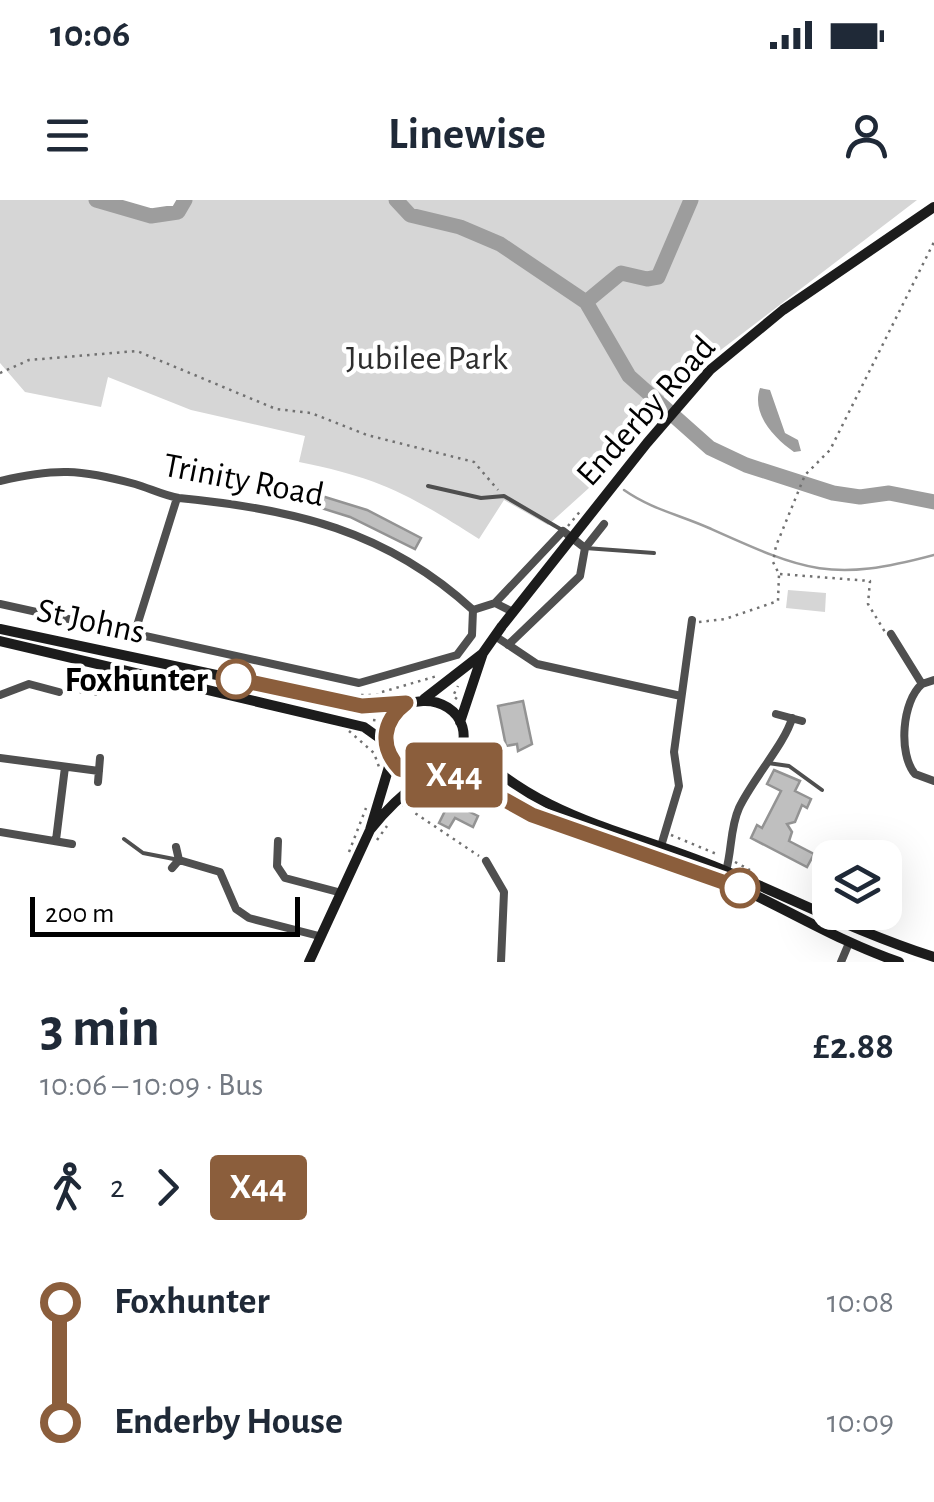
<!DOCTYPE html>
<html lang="en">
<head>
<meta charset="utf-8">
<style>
  body { margin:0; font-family:"Alegreya Sans",sans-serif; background:#f6f6f7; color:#1f2937; height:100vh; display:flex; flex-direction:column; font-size:38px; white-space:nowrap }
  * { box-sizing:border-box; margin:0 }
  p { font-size:32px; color:#747a83 }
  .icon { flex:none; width:55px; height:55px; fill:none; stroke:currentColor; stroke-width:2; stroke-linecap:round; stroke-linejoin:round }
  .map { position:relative; height:762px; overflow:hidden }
  .panel { display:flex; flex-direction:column; background:#fff; flex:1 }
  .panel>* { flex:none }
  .badge { padding:0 20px; border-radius:8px; font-size:35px; line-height:65px }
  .fabs { position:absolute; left:812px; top:640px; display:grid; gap:20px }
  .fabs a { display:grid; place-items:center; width:90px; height:90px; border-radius:20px; background:#fff; box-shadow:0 10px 40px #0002; font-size:50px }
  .scale { position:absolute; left:30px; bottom:25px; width:270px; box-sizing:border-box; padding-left:10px; border:5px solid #000; border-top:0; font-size:28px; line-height:35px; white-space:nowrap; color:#000; -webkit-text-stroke:8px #fff; paint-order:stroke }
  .map>.badge { position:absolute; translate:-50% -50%; box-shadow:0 0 0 5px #fff }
  .legs { display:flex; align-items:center; gap:15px; height:110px; padding:0 40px; font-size:32px }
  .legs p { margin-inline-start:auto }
  .headline { display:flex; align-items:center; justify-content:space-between; height:170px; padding:0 40px }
  h1 { font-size:55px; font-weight:600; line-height:75px }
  ul { padding:0 40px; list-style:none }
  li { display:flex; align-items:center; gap:35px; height:120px; font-size:38px }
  li i { display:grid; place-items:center; width:15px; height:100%; margin:0 12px; background:currentColor }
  li i::after { content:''; width:25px; height:25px; margin:-12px; border:8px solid; border-radius:50%; background:#fff }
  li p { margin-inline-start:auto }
  li:first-child i { background:linear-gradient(#0000 50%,currentColor 0) }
  li:last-child i { background:linear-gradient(currentColor 50%,#0000 0) }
  .status { display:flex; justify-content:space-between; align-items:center; height:70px; padding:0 50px; background:#fff; direction:ltr }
  .status svg { height:28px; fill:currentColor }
  header { display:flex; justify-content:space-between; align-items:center; height:130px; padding:0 40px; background:#fff; font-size:45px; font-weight:600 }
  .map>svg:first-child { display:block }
  .green { fill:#d6d6d6 }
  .water { fill:#9d9d9d }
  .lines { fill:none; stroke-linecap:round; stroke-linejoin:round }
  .stream { stroke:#9d9d9d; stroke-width:2.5 }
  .river { stroke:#9d9d9d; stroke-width:15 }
  .building { fill:#bfbfbf; stroke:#939393; stroke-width:2.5 }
  .path { stroke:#717171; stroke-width:2.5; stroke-dasharray:2.5 5; stroke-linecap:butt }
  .service { stroke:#4f4f4f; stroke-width:4 }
  .minor { stroke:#4f4f4f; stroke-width:8 }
  .secondary { stroke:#1c1c1c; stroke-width:10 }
  .line-1-casing { stroke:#fff; stroke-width:22 }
  .line-1 { stroke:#8b5e3c; stroke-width:15 }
  .stop-1-dot { fill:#fff; stroke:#8b5e3c; stroke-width:5 }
  .labels { text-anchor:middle; stroke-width:9; stroke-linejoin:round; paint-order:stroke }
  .park-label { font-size:35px; fill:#2d2d2d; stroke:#fff }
  .street-label { font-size:35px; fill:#000; stroke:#fff }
  .stop-label { font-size:35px; font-weight:bold; fill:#000; stroke:#fff; text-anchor:end }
</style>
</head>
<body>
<div class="status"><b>10:06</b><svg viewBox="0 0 49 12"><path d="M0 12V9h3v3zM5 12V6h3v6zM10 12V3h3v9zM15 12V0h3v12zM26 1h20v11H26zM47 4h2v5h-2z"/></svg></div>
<header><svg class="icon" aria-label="menu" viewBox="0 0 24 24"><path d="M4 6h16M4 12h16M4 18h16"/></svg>Linewise<svg class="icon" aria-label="person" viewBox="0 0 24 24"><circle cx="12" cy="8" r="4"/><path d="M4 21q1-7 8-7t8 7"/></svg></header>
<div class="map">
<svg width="934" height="762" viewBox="0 0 934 762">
  <rect width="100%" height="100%" fill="#fff"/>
  <path class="green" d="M 0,0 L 96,0 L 151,16 L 178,12 L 185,0 L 917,0 L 667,191 L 654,215 L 600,278 L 548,325 L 504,300 L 479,339 C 410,295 380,278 299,262 L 305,236 L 191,210 L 108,177 L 101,207 L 25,192 L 0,163 Z
    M 788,390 L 826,393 L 825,412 L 786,408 Z"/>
  <path class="water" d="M 760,188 L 770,190 L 785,233 L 798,240 L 801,251 L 794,252 C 774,238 751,214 760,188 Z"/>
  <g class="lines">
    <path class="stream" d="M 624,290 C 651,309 680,315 709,328 C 805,371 830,383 934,355"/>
    <path class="river" d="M 96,0 L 151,16 L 178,12 L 185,0
      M 396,0 L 410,15 L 460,27 L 500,44 L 586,102 L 629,176 L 710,248 L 746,265 L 833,293 L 860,297 L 889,293 L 934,302
      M 586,102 L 621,73 L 647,79 L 658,77 L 691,0"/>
  </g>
  <path class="building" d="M 286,285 L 367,310 L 421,338 L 415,349 L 350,317 L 283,296 Z
    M 523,501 L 532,544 L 518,551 L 517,544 L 506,546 L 498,506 Z
    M 774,570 L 800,581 L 795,591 L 811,599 L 807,608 L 802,605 L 795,622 L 787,624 L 792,632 L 789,641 L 814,654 L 807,667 L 751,638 L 757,625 L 762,628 L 781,591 L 767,584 Z
    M 467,595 L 477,600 L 470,612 L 478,616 L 473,627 L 455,618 L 449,628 L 439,623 L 450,601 L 460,607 Z"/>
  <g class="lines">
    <path class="path" d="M 0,173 L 29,160 L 137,151 L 276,209 L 311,213 L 367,235 L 474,262 L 498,290
      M 568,326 L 582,309
      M 780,374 L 870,381 L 868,404 L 885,432
      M 699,422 L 725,419 L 778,401 L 779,374 L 773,362 L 776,346 L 805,275 L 830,250 L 934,42
      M 225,466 L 246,471
      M 65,490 L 98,495 L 109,474
      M 382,492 L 437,476
      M 361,495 L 381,495
      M 457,499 L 453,496 L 458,486
      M 373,520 L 381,521 L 382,512
      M 349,531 L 374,553 L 379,567
      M 467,563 L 482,572
      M 403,605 L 479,656
      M 671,635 L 719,655
      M 377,640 L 387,626
      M 349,652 L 366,608
      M 735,662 L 750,670"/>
    <path class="service" d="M 428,286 L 481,298 L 504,296 L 562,330
      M 585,348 L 654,353
      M 768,563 L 789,566 L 822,590
      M 124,639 L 143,653 L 179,660"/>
    <path class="minor" d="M 0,281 C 55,268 80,269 135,284 C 149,288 165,296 179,298 C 293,309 386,330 473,410
      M 495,403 L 563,331 L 585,348
      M 0,404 L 359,483 L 457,455 L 472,435 L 473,410
      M 473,410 L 495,403 L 513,412
      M 135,432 L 177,298
      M 891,434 L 922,484 L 934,480
      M 495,436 L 537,464 L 681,496
      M 508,445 L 580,376 L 585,348 L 604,324
      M 922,484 C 902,501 898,554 915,574 L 934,581
      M 0,495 L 29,484 L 59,492
      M 776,514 L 802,521
      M 0,558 L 99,571
      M 98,582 L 100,558
      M 0,632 L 72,644
      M 56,640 L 65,567
      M 278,641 L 277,666 L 285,678 L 338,692
      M 661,646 L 679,586 L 674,552 L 692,420
      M 179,660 L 220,672 L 236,709 L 249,718 L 319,736
      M 486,661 L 504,692 L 501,762
      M 172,668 L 179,660 L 176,647
      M 726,671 C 732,650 730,628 739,608 C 752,580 786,542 792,518
      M 841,762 L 849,743"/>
    <path class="secondary" d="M 0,429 L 362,506 L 406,503
      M 0,441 L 364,527 L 385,542
      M 424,499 L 482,454
      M 460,522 L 483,453 L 502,426 L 647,243 L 710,170 L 783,110 L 934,7
      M 463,540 C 539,622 631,630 728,672 C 797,701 862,734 934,757
      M 440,574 C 479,576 502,602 537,617 C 598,643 665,653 725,681 C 784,707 837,741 899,762
      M 370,630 C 385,611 401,595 421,581 C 435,572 451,572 459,555 C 479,513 430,485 396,511 L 385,542 L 400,569 L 426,577
      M 309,762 L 370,630 L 391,560"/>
  </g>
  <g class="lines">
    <g class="line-1-casing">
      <path id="line-1" d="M 236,479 L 362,506 L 406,503 C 382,521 379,547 400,569 L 426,577 L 460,575 L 532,615 L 740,688"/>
    </g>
    <use href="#line-1" class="line-1"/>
  </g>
  <g class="stop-1-dot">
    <circle cx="236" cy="479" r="18"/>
    <circle cx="740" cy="688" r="18"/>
  </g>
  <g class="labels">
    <g class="park-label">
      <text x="427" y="169">Jubilee Park</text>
    </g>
    <g class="street-label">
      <text transform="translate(645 210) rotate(-48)" y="12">Enderby Road</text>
      <text transform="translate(244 279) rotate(11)" y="12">Trinity Road</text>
      <text transform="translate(91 420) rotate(12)" y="12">St Johns</text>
    </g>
    <g class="stop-label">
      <text x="208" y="491">Foxhunter</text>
    </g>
  </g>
</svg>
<div class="fabs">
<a><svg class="icon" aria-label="layers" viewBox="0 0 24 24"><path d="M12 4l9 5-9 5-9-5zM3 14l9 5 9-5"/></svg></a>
</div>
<div class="scale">200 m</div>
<b class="badge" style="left:454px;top:575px;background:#8b5e3c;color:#fff">X44</b>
</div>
<section class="panel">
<div class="headline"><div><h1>3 min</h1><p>10:06 – 10:09 · Bus</p></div><b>£2.88</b></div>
<div class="legs"><svg class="icon" aria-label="walk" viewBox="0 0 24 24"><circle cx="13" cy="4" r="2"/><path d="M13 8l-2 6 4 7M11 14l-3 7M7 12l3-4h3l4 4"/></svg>2<svg class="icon" aria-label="forward" viewBox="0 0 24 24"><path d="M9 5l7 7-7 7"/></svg><b class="badge" style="background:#8b5e3c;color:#fff">X44</b></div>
<ul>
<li><i style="color:#8b5e3c"></i><b>Foxhunter</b><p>10:08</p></li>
<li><i style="color:#8b5e3c"></i><b>Enderby House</b><p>10:09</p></li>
</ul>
</section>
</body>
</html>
